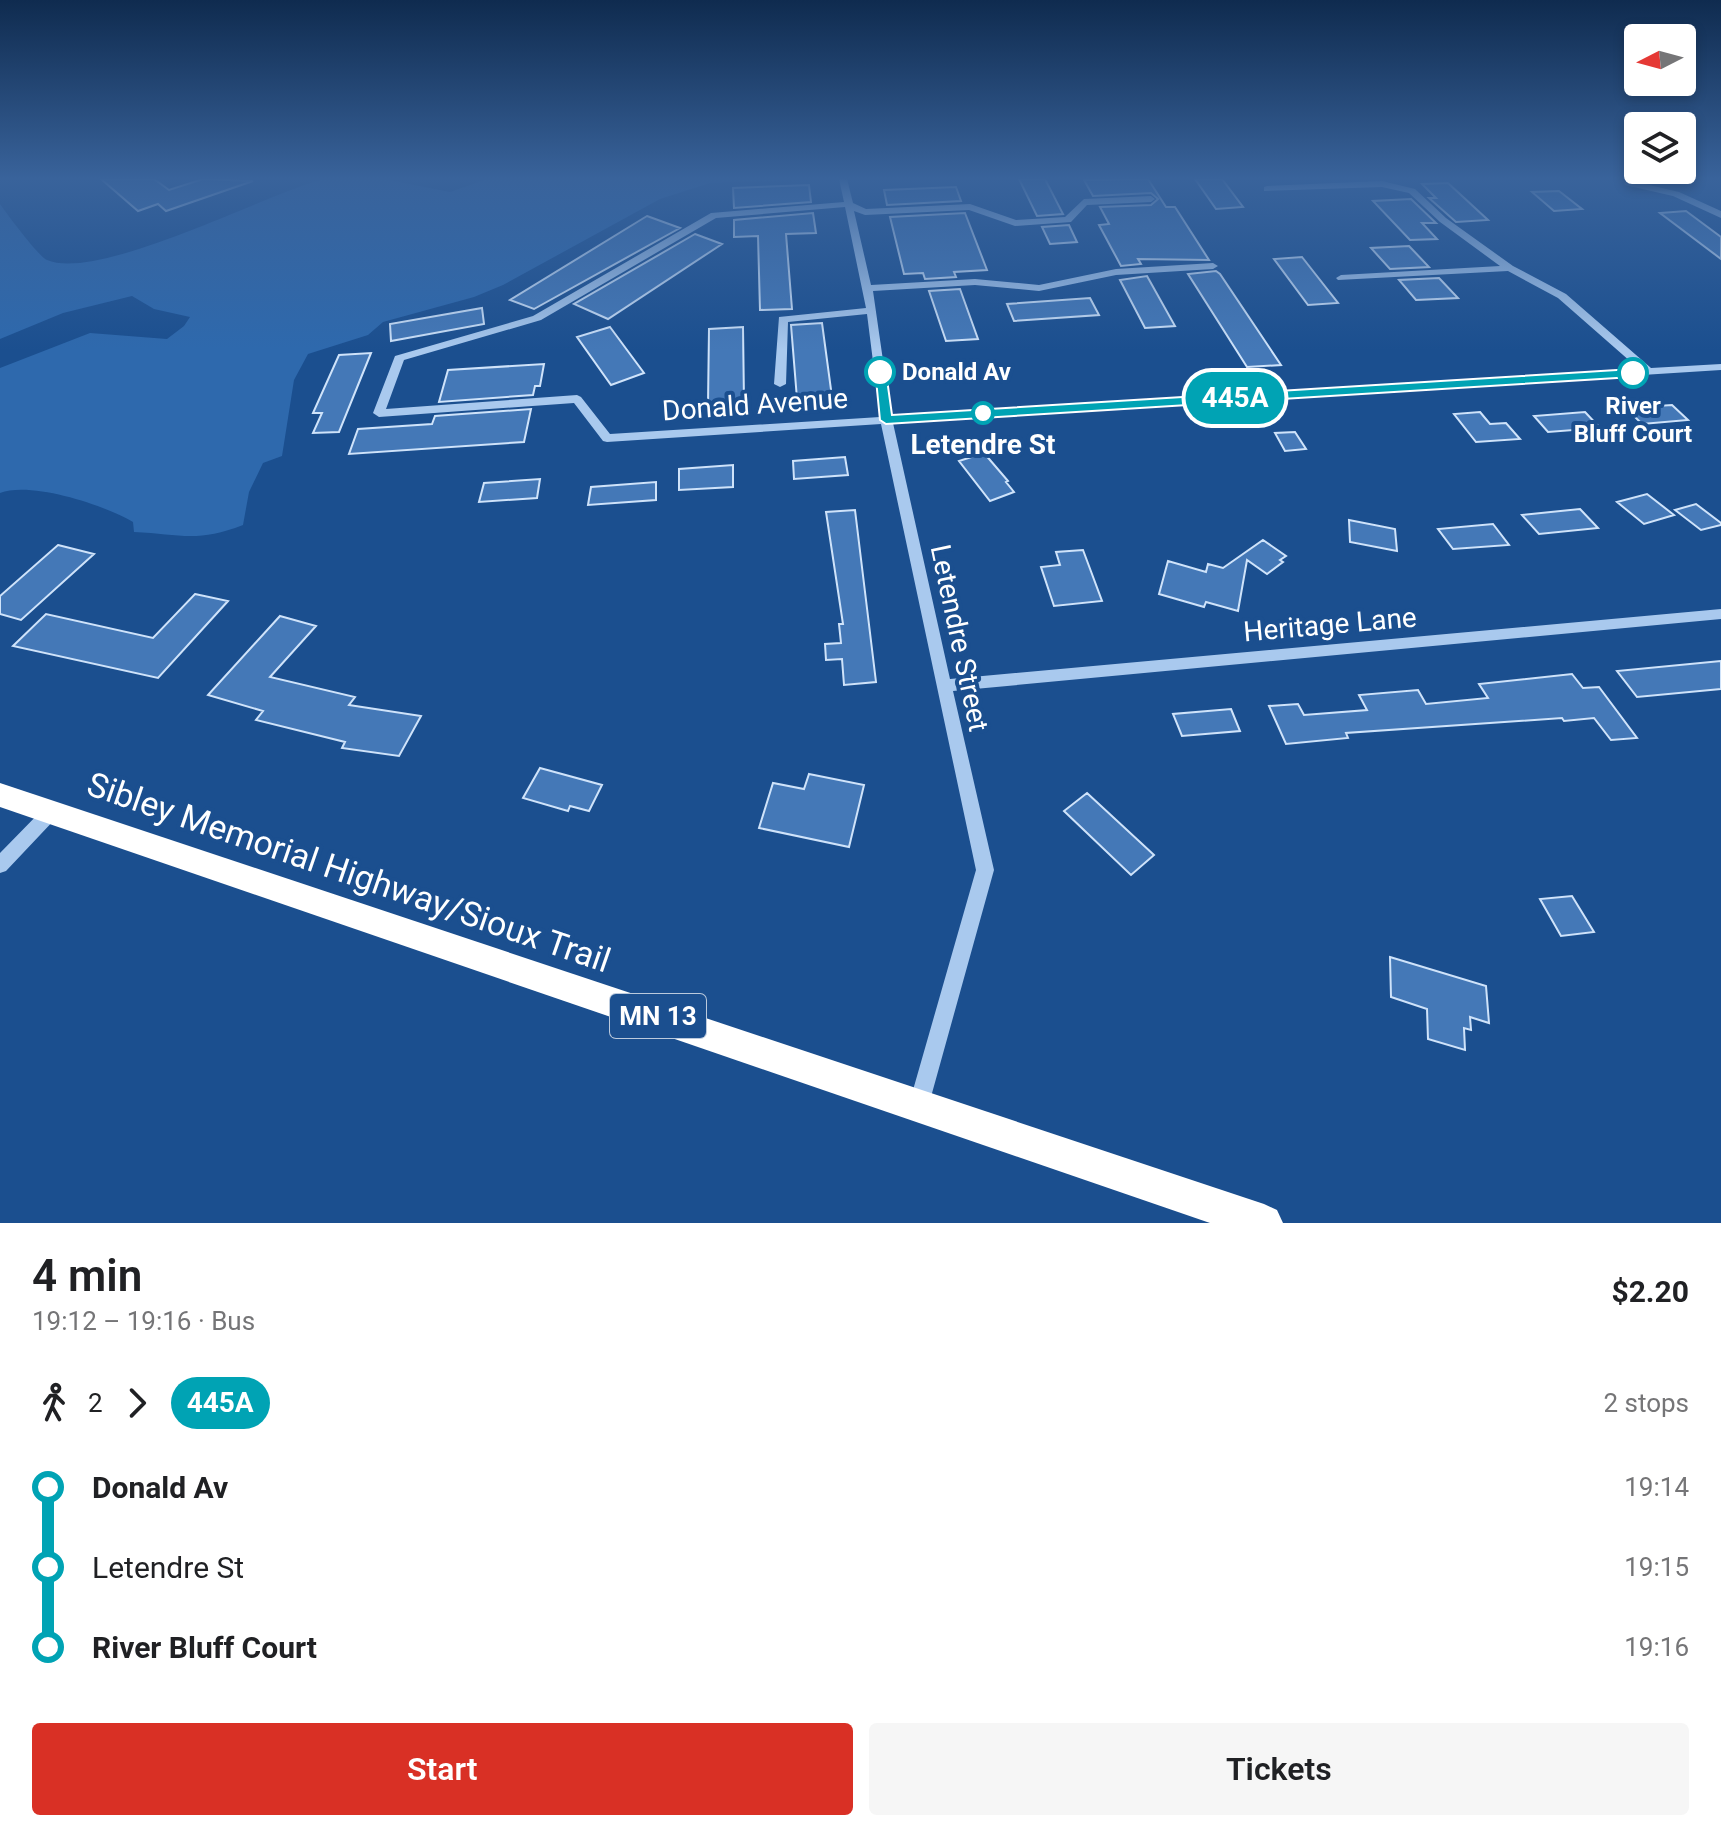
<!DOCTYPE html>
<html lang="en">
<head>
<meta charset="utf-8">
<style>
  body { margin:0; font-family:Roboto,sans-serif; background:#f6f6f6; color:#202124; height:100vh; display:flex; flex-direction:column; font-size:30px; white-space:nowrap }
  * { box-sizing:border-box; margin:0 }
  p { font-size:26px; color:#757577 }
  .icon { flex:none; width:44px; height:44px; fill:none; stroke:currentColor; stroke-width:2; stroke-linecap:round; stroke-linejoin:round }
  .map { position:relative; height:1223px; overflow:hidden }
  .drawer { display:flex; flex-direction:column; background:#fff; flex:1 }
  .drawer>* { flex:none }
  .badge { padding:0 16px; border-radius:26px; font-size:28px; line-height:52px }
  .needle { width:52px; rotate:264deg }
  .controls { position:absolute; left:1624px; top:24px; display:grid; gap:16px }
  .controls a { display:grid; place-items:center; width:72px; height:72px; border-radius:8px; background:#fff; box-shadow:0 4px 12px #0003; font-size:40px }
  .map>.badge { position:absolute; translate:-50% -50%; box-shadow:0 0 0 4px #fff }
  .legs { display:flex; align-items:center; gap:12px; height:88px; padding:0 32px; font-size:26px }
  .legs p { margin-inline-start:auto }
  .summary { display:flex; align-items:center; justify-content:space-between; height:136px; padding:0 32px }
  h1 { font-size:44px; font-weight:600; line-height:60px }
  .cta { display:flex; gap:16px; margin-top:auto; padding:16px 32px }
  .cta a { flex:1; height:92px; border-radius:8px; background:#d93025; color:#fff; font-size:32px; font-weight:600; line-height:92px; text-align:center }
  .cta a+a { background:#f6f6f6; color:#202124 }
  ul { padding:0 32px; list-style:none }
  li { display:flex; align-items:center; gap:28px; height:80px; font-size:30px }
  li i { display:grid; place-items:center; width:12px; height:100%; margin:0 10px; background:currentColor }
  li i::after { content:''; width:20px; height:20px; margin:-10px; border:6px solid; border-radius:50%; background:#fff }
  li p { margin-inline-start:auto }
  li:first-child i { background:linear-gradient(#0000 50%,currentColor 0) }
  li:last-child i { background:linear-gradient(currentColor 50%,#0000 0) }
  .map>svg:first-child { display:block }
  .green { fill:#2e69ad }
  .building { fill:#4478b7; stroke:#cfe3fa; stroke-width:2 }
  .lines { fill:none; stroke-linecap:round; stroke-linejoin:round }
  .minor { fill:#a9c9ee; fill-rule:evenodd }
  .highway { fill:#fff; fill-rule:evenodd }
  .line-1 { fill:#00a3b4; stroke:#fff; stroke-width:2 }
  .stop-1-dot { fill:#fff; stroke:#00a3b4; stroke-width:4 }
  .labels { text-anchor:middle; stroke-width:8; stroke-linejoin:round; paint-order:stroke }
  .far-stop-label { font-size:24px; font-weight:bold; fill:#fff; stroke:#1b4f8f; text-anchor:start }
  .shield { fill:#1b4f8f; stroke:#bbcadd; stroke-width:2 }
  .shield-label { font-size:26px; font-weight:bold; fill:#fff }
  .street-label { font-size:28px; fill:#fff; stroke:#1b4f8f }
  .stop-label { font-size:28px; font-weight:bold; fill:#fff; stroke:#1b4f8f }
  .near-street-label { font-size:34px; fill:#fff; stroke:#1b4f8f }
</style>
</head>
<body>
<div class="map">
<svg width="1721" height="1223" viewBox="0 0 1721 1223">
  <rect width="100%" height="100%" fill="#1b4f8f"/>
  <path class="green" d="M 323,179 L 384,179 L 450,192 L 487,179 L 823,179 L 710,183 L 660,199 L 503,285 L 474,297 L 383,322 L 368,335 L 308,354 L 294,380 L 282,456 L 263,463 L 249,492 L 243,525 C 197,543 180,534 134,532 L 133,522 C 104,505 31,481 0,493 L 0,368 L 90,333 L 167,339 L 184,326 L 190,317 L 154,309 L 132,296 L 63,313 L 0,339 L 0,204 C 7,214 39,257 47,260 C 98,282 264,195 323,179 Z"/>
  <path class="building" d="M 101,179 L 154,179 L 169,190 L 203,179 L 253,181 L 166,211 L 158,204 L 138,211 Z
    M 1019,179 L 1045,179 L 1063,214 L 1037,216 Z
    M 1148,179 L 1166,207 L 1175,207 L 1209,260 L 1138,259 L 1141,264 L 1121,266 L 1099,225 L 1109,224 L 1100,207 L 1151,205 L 1158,199 L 1151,193 L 1093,196 L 1084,180 Z
    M 1195,179 L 1222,179 L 1243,207 L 1216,209 Z
    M 1448,183 L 1488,220 L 1456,222 L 1429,198 L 1436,198 L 1422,184 Z
    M 809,185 L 811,202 L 734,208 L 733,188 Z
    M 956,187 L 961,201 L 887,205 L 884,190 Z
    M 1559,191 L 1582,209 L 1554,211 L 1532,192 Z
    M 1411,199 L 1436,223 L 1422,223 L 1437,239 L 1410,240 L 1373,201 Z
    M 1686,211 L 1721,237 L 1721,259 L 1660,213 Z
    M 813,213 L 816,233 L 786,234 L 792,309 L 760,310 L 758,236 L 734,237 L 734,220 Z
    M 965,213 L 987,270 L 954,272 L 956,277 L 925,279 L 923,273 L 904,274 L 890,217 Z
    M 647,216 L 680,228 L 534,309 L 510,300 Z
    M 1069,225 L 1077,242 L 1050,244 L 1042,227 Z
    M 695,234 L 722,244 L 608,319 L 574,304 Z
    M 1409,246 L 1429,267 L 1390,269 L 1371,248 Z
    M 1302,257 L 1338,303 L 1308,305 L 1274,259 Z
    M 1216,271 L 1220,274 L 1281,365 L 1247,367 L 1188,274 Z
    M 1147,276 L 1175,326 L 1145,328 L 1120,280 Z
    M 1439,278 L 1458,298 L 1416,300 L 1399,280 Z
    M 960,289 L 978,339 L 946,341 L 929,291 Z
    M 1090,298 L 1099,315 L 1014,321 L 1007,304 Z
    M 482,308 L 484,324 L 391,341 L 390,324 Z
    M 822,323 L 832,397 L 797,399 L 791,325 Z
    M 610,327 L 644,373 L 611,385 L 577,337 Z
    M 743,327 L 744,402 L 708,404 L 709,329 Z
    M 371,353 L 339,432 L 313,433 L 322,413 L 313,413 L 339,355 Z
    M 544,364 L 540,386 L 535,386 L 533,395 L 439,402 L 448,370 Z
    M 1672,405 L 1688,420 L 1642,424 L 1626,408 Z
    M 531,409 L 524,442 L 349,454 L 358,429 L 432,424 L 435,416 Z
    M 1480,412 L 1490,424 L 1506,423 L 1520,439 L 1476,442 L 1454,414 Z
    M 1585,412 L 1600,428 L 1548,432 L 1534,416 Z
    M 1295,432 L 1306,449 L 1285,451 L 1275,433 Z
    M 984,453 L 1008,481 L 1006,482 L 1014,492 L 990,501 L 959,461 Z
    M 845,457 L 848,475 L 794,479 L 793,461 Z
    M 733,465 L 733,487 L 679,490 L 679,469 Z
    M 540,479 L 537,498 L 479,502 L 484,483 Z
    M 656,482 L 656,500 L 588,505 L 591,487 Z
    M 1647,494 L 1674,515 L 1644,524 L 1617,502 Z
    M 1696,504 L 1721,523 L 1721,525 L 1701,530 L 1675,510 Z
    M 1580,509 L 1598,528 L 1539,534 L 1522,515 Z
    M 855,510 L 876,682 L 844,685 L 842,659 L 826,660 L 825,644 L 841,643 L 839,624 L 843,624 L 826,512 Z
    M 1349,520 L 1395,529 L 1397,551 L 1350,542 Z
    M 1493,524 L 1509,545 L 1453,549 L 1438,529 Z
    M 1263,540 L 1286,556 L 1280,560 L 1283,562 L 1267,574 L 1247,560 L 1238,611 L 1206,602 L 1204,607 L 1159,594 L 1168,561 L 1206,572 L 1208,564 L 1223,568 Z
    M 58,545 L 94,554 L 21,620 L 0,614 L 0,596 Z
    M 1083,550 L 1102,601 L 1054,606 L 1041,567 L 1060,565 L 1056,552 Z
    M 195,594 L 228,601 L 158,678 L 13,646 L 46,614 L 153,638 Z
    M 280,616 L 316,626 L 270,677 L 355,697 L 349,705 L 421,716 L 399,756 L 342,748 L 345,742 L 256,720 L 263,711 L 208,695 Z
    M 1721,661 L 1721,689 L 1637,697 L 1617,671 Z
    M 1572,674 L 1583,688 L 1599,687 L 1637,738 L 1611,740 L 1594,718 L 1564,721 L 1562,718 L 1346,733 L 1348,738 L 1286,744 L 1269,706 L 1298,704 L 1304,715 L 1367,710 L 1359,695 L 1418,690 L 1426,704 L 1488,698 L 1479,684 Z
    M 1231,709 L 1240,731 L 1182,736 L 1173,714 Z
    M 540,768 L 602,785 L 589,811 L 570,806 L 568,811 L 523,798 Z
    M 809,774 L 864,785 L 849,847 L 759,828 L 773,783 L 804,789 Z
    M 1087,793 L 1154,855 L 1131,875 L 1064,811 Z
    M 1572,896 L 1594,932 L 1561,936 L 1540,899 Z
    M 1390,957 L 1486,986 L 1489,1023 L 1470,1017 L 1471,1030 L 1464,1028 L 1465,1050 L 1428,1039 L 1427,1009 L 1391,997 Z"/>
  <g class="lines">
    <path class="minor" d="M 839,179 L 847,179 L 853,203 L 866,209 L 970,204 L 1016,220 L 1065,217 L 1084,199 L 1151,196 L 1155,199 L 1151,202 L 1087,205 L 1071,222 L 1015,226 L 969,210 L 865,215 L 854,211 L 871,285 L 975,279 L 1039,285 L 1116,269 L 1213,263 L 1218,266 L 1213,269 L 1116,275 L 1039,291 L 975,285 L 873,291 L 891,416 L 1639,369 L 1558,298 L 1508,271 L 1338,280 L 1336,278 L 1341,275 L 1500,266 L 1440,222 L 1409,193 L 1382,187 L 1264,191 L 1264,187 L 1267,186 L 1382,181 L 1415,189 L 1446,218 L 1513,266 L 1566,294 L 1651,368 L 1721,364 L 1721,370 L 893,423 L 950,679 L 1721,609 L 1721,619 L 953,691 L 994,870 L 929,1104 L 926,1111 L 919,1114 L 912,1111 L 909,1104 L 976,870 L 881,424 L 607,442 L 603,441 L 574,403 L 379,417 L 373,413 L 395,356 L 533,316 L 711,213 L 844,202 ZM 845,207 L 866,308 L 779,317 L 774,384 L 780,387 L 786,384 L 788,322 L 867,314 L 880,417 L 610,434 L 581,397 L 577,395 L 386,409 L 404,360 L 541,320 L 716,218 Z
      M 1628,180 L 1679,192 L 1721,211 L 1721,218 L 1673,196 L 1625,185 L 1624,183 Z
      M 51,805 L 57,807 L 59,812 L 57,817 L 6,871 L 0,873 L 0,853 L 45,807 Z"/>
    <path class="highway" d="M 0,783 L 1264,1204 L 1277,1210 L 1283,1223 L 1210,1223 L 0,807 Z"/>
  </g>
  <linearGradient id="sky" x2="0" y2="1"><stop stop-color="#0f2b4f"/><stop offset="0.51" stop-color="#39639b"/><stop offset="1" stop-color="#39639b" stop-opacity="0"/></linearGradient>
  <rect width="1721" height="350" fill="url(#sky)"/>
  <path class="line-1" d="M 875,369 L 886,372 L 892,415 L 1633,369 L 1639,373 L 1633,377 L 886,424 L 880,420 Z"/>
  <g class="stop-1-dot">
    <circle cx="880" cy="372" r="14"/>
    <circle cx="1633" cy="373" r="14"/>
    <circle cx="983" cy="413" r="10"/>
  </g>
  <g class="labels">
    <g class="far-stop-label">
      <text x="902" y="380">Donald Av</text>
      <text x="1633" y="414" text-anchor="middle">River<tspan x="1633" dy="28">Bluff Court</tspan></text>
    </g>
    <rect class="shield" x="610" y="994" width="96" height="44" rx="6"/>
    <g class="shield-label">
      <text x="658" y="1025">MN 13</text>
    </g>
    <g class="street-label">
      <text transform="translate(755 404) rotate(-4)" y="10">Donald Avenue</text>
      <text transform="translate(1330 624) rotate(-5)" y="10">Heritage Lane</text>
      <text transform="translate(960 638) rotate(78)" y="10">Letendre Street</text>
    </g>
    <g class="stop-label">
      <text x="983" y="454">Letendre St</text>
    </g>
    <g class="near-street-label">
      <text transform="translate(349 872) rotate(19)" y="12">Sibley Memorial Highway/Sioux Trail</text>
    </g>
  </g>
</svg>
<div class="controls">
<a><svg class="needle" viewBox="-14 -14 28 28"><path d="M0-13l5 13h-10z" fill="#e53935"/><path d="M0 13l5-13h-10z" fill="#757577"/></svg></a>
<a><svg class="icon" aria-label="layers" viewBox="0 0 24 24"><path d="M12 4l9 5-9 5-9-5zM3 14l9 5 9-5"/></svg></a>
</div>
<b class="badge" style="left:1235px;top:398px;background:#00a3b4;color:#fff">445A</b>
</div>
<section class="drawer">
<div class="summary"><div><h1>4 min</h1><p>19:12 – 19:16 · Bus</p></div><b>$2.20</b></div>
<div class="legs"><svg class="icon" aria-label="walk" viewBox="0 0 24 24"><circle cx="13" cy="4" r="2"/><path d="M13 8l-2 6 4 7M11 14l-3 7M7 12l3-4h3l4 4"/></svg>2<svg class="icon" aria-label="forward" viewBox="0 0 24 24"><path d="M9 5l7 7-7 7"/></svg><b class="badge" style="background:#00a3b4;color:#fff">445A</b><p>2 stops</p></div>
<ul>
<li><i style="color:#00a3b4"></i><b>Donald Av</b><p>19:14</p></li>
<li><i style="color:#00a3b4"></i><span>Letendre St</span><p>19:15</p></li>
<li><i style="color:#00a3b4"></i><b>River Bluff Court</b><p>19:16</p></li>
</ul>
<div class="cta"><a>Start</a><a>Tickets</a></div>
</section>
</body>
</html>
